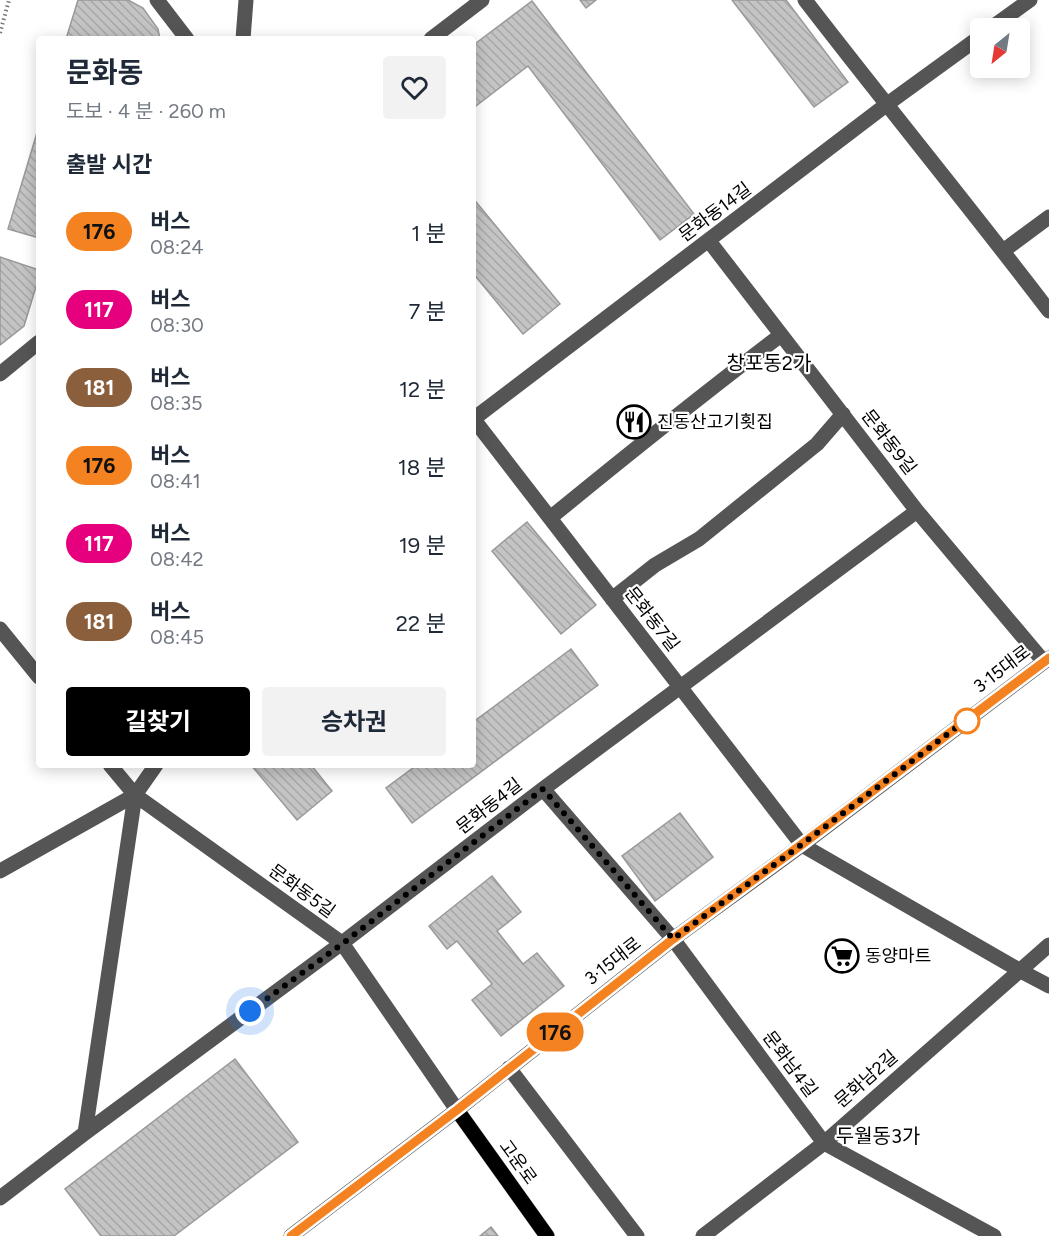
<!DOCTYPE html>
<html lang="ko">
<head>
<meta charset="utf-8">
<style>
  body { margin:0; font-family:Figtree,"Noto Sans KR",sans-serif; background:#f2f2f3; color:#1f2937; height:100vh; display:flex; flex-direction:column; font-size:22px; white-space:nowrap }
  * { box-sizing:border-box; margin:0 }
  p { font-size:20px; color:#747a83 }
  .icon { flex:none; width:33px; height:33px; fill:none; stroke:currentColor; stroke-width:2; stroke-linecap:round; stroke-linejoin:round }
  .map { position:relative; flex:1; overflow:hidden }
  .panel { position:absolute; left:36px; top:36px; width:440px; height:732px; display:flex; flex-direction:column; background:#fff; border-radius:6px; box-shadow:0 3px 15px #0003 }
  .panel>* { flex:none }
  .badge { padding:0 12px; border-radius:20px; font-size:21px; line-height:39px }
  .needle { width:39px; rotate:210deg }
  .fabs { position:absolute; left:970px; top:18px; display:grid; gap:12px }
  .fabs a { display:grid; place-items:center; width:60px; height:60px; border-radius:6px; background:#fff; box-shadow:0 3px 15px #0003; font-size:30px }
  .you { position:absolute; width:30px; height:30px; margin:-15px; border:4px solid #fff; border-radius:50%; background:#1a73e8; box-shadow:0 0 0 9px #1a73e833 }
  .map>.badge { position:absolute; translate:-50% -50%; box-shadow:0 0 0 3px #fff }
  h2 { padding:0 30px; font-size:22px; line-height:54px }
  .round { display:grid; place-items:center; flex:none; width:63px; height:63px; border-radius:6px; background:#f2f2f3 }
  .headline { display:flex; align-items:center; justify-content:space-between; height:102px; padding:0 30px }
  h1 { font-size:28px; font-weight:700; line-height:45px }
  .cta { display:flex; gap:12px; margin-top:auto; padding:12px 30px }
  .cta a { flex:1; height:69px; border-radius:6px; background:#000; color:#fff; font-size:24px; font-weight:700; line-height:69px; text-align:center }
  .cta a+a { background:#f2f2f3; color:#1f2937 }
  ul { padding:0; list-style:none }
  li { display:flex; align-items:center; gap:18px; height:78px; padding:0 30px }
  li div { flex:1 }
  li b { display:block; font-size:22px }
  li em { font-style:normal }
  li .badge { min-width:66px; font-weight:700; text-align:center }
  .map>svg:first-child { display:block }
  .building { fill:url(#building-back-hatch); stroke:#999; stroke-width:1.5 }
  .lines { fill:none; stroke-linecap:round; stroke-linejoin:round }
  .major-casing { stroke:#dbdbdb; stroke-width:16 }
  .path { stroke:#777; stroke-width:4; stroke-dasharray:1.5 3; stroke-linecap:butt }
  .minor { stroke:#555; stroke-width:15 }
  .major { stroke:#000; stroke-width:15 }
  .line-casing { stroke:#fff; stroke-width:14 }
  .line { stroke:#f58220; stroke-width:9 }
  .walk { stroke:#000; stroke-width:6; stroke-dasharray:0 10.8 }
  .stop-dot { fill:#fff; stroke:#f58220; stroke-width:3 }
  .labels { text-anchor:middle; stroke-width:4.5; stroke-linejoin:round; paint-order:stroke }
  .street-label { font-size:18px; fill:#000; stroke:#fff }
  .poi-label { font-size:18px; fill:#000; stroke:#fff; text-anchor:start }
  .neighbourhood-label { font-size:20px; fill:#000; stroke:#fff }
</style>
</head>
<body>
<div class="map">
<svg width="1049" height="1236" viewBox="0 0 1049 1236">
  <defs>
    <pattern id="building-back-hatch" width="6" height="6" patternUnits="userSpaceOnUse" patternTransform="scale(1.5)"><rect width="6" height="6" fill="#c4c4c4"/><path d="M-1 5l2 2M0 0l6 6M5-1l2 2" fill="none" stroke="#a7a7a7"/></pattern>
  </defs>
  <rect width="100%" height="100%" fill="#fff"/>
  <path class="building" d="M 78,0 L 128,0 L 143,8 L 158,29 L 160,39 L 66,39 Z
    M 580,0 L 596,0 L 586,8 Z
    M 732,0 L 786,0 L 848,82 L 814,107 Z
    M 532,1 L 694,214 L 660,240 L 528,66 L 472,109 L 472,46 Z
    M 39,126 L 39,238 L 8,229 Z
    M 472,197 L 560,304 L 523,334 L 472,272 Z
    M 0,257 L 39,270 L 39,277 L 24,326 L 0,345 Z
    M 527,522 L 596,605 L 561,634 L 492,551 Z
    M 571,649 L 598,685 L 412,823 L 386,788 L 417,765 L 472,765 L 472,723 Z
    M 251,765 L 311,765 L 332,791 L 297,820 Z
    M 680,813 L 713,857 L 655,901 L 622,856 Z
    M 492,876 L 521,912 L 497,931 L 523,964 L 537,953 L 564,986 L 501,1036 L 472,1000 L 492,984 L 457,941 L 447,949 L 429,926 Z
    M 235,1059 L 298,1142 L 174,1236 L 101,1236 L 65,1189 Z
    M 491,1227 L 498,1236 L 480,1236 Z"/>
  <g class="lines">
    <g class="major-casing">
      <path id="major" d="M 457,1110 L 547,1236"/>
    </g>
    <path class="path" d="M 0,33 L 9,0"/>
    <path class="minor" d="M 157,0 L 187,39
      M 805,0 C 885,104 969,206 1049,311
      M 991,28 L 1030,0
      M 243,39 L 246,0
      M 431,39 L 482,0
      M 709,241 L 917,511 L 1044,662
      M 1003,251 L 1049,217
      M 0,374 L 39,342
      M 472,417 L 802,845 L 1019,970 L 1049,986
      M 472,420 L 886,105 L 981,36
      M 550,518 C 626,456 703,394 781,335
      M 612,599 L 655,565 L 699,539 L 817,444 L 843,414
      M 0,629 L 39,677
      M 110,765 L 135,795 L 342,943 L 457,1110
      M 543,789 L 673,939 L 824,1143 L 994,1236
      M 0,871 L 135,795 L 156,765
      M 509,1068 L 637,1236
      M 85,1133 L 135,795
      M 0,1198 L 85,1133 L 342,943 L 543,789 L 917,511
      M 291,1236 L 457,1110 L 673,939 L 802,845 L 1049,658
      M 703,1236 L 824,1143 L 1049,945"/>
    <use href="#major" class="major"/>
  </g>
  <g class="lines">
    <g class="line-casing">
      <path id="line" d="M 291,1236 L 457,1110 L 673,939 L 801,845 L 1049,658"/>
    </g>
    <use href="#line" class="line"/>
    <path class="walk" d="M 250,1011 L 342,944 L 543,789 L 673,939 L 801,845 L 969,718 L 967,721"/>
  </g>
  <defs>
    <g id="restaurant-ring" transform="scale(1.725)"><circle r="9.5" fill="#fff" stroke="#000" stroke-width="1.5"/><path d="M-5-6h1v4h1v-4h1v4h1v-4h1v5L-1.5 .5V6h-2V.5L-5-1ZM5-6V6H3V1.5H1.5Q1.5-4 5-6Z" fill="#000"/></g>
    <g id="supermarket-ring" transform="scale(1.725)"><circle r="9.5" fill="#fff" stroke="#000" stroke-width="1.5"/><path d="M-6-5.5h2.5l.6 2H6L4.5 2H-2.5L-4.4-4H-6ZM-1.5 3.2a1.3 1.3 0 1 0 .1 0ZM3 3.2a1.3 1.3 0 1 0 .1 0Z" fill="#000"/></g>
  </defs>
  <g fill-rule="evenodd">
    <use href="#restaurant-ring" x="634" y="422"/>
    <use href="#supermarket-ring" x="842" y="956"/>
  </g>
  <circle class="stop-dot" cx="967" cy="721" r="12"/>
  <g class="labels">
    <g class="street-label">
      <text transform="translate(715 212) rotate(-37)" y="6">문화동14길</text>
      <text transform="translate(889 442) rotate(52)" y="6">문화동9길</text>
      <text transform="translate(652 619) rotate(52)" y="6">문화동7길</text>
      <text transform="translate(1002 669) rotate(-37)" y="6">3·15대로</text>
      <text transform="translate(489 806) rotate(-38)" y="6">문화동4길</text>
      <text transform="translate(302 891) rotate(36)" y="6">문화동5길</text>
      <text transform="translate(613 961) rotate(-38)" y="6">3·15대로</text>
      <text transform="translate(790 1064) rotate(53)" y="6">문화남4길</text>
      <text transform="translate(866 1079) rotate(-41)" y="6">문화남2길</text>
      <text transform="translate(518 1162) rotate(54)" y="6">고운로</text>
    </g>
    <g class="poi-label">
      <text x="657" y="428">진동산고기횟집</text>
      <text x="865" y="962">동양마트</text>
    </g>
    <g class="neighbourhood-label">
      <text x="769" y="370">창포동2가</text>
      <text x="878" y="1143">두월동3가</text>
    </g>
  </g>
</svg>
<div class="fabs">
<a><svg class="needle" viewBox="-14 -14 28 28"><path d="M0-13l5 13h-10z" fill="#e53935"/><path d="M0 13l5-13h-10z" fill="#747a83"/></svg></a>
</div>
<div class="you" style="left:250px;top:1011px"></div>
<b class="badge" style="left:555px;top:1032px;background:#f58220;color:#111">176</b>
<section class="panel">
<div class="headline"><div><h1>문화동</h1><p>도보 · 4 분 · 260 m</p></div><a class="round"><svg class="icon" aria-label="heart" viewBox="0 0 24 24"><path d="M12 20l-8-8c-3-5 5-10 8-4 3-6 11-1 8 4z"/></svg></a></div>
<h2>출발 시간</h2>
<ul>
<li><span class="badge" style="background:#f58220;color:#111">176</span><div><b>버스</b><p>08:24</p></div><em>1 분</em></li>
<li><span class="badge" style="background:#e6007e;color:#fff">117</span><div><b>버스</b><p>08:30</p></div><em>7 분</em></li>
<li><span class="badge" style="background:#8b5e3c;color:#fff">181</span><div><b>버스</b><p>08:35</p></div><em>12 분</em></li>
<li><span class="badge" style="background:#f58220;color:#111">176</span><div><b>버스</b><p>08:41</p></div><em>18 분</em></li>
<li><span class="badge" style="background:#e6007e;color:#fff">117</span><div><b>버스</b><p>08:42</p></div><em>19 분</em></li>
<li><span class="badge" style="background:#8b5e3c;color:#fff">181</span><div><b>버스</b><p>08:45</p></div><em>22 분</em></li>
</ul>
<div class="cta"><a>길찾기</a><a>승차권</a></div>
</section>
</div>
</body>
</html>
